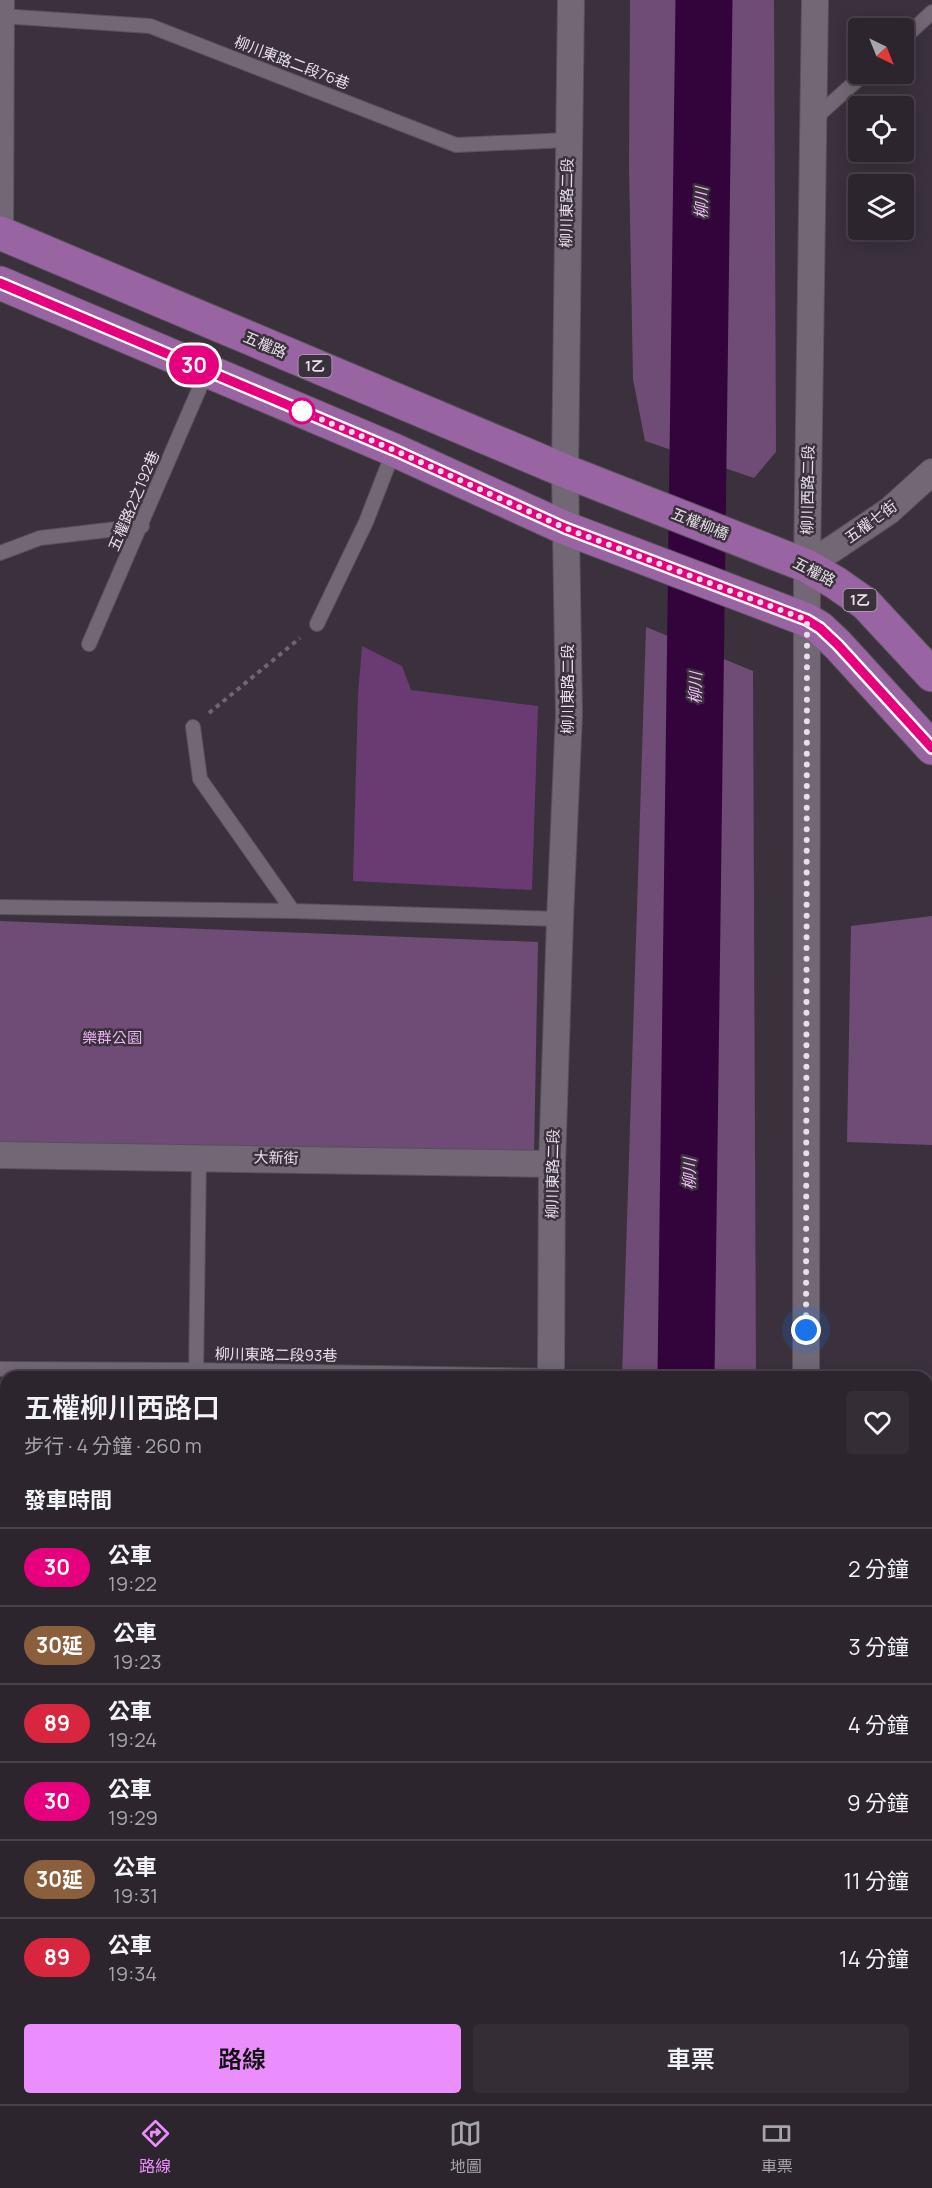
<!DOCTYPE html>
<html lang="zh-TW">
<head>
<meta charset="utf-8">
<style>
  body { margin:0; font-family:Manrope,"Noto Sans TC",sans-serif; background:#342d35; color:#f1f3f6; height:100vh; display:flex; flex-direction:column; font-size:22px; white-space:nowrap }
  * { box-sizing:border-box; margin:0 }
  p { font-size:20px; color:#a6a5aa }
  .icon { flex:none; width:33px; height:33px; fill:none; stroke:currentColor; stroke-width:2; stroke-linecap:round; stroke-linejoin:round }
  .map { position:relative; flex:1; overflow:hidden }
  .drawer { position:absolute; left:0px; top:1371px; width:933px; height:734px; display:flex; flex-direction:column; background:#2c252d; border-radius:18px 18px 0 0; box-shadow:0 3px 15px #0003,0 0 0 2px #484249 }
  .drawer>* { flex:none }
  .badge { padding:0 12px; border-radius:20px; font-size:21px; line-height:39px }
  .needle { width:39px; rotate:137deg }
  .buttons { position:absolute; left:848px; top:18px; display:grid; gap:12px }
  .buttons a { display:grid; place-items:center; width:66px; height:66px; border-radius:6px; background:#2c252d; box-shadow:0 3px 15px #0003,0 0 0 2px #484249; font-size:30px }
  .you { position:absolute; width:30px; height:30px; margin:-15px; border:4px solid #fff; border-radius:50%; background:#1a73e8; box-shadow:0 0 0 9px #1a73e833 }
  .map>.badge { position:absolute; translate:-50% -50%; box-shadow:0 0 0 3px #fff }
  h2 { padding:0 24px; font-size:22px; line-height:54px }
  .round { display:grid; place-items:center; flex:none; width:63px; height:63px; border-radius:6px; background:#342d35 }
  .head { display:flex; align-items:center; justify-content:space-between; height:102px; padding:0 24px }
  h1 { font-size:28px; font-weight:600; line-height:45px }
  .button { display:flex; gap:12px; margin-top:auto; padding:12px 24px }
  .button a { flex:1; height:69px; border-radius:6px; background:#ea8dfd; color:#111; font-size:24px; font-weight:600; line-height:69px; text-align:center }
  .button a+a { background:#342d35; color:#f1f3f6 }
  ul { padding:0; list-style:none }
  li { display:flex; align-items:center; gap:18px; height:78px; padding:0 24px; border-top:2px solid #484249 }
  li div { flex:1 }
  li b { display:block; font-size:22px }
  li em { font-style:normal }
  li .badge { min-width:66px; font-weight:700; text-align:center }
  .menu { display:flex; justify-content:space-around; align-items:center; height:84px; border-top:2px solid #484249; background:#2c252d; font-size:16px; color:#a6a5aa }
  .menu a { display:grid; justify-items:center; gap:3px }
  .menu .selected { color:#ea8dfd }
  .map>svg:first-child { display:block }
  .green { fill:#6e4c75 }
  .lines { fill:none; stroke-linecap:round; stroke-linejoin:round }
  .river { stroke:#33033b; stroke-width:57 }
  .building { fill:#6a3a73 }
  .service-casing { stroke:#58505a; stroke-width:16 }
  .minor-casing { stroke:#58505a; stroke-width:28 }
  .primary-casing { stroke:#58505a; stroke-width:35 }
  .path { stroke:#6e6670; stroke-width:4; stroke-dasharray:4.5 4.5; stroke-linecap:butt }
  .service { stroke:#726774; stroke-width:14 }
  .minor { stroke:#726774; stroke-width:26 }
  .primary { stroke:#9865a2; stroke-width:33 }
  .line-casing { stroke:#fff; stroke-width:14 }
  .line { stroke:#e6007e; stroke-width:9 }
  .walk { stroke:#e6dfe7; stroke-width:6; stroke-dasharray:0 10.8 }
  .stop-dot { fill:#fff; stroke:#e6007e; stroke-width:3 }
  .labels { text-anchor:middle; stroke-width:5; stroke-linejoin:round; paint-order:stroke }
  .shield { fill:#3a313c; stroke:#b2abb4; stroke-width:1.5 }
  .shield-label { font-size:14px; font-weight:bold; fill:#e6dfe7 }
  .street-label { font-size:15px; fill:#e6dfe7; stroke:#3a313c }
  .park-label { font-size:15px; fill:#ebb3f5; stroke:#3a313c }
  .water-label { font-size:16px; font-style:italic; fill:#f4bcff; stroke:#3a313c }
</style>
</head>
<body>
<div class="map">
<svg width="932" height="2104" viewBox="0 0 932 2104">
  <rect width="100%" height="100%" fill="#3a313c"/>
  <path class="green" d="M 630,0 L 774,0 L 776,452 L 754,478 L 645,441 L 633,379 L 629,166 Z
    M 646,627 L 753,671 L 756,1377 L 622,1377 Z
    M 932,916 L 932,1145 L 847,1142 L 851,926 Z
    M 0,921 L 538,942 L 534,1157 L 0,1149 Z
    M 612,2099 L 612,2098 L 765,2099 L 764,2104 L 613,2104 Z"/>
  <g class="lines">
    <path class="river" d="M 686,1377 L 704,0
      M 677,2104 L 677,2098"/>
  </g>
  <path class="building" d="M 362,646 L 402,666 L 411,690 L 538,706 L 532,890 L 353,881 L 358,695 Z
    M 932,1653 L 932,1910 L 927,1910 L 927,1654 Z"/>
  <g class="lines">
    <g class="service-casing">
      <path id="service" d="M 1,16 L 150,26 L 456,145 L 568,140
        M 903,39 L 932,12
        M 815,118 L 864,74
        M 0,553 L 40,538 L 142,526
        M 317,624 L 366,522 L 394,450
        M 89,644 L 207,371
        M 193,727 L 200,779 L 293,911
        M 0,907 L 293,911 L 560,919
        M 0,1369 L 196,1370 L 551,1376
        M 196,1377 L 199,1157
        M 0,1892 L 6,1892
        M 188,2104 L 188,2098"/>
    </g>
    <g class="minor-casing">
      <path id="minor" d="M 0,238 L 1,0
        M 807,566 L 889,511 L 932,472
        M 0,1155 L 552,1164
        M 551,1377 L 552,1164 L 560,919 L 569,714 L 565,471 L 571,0
        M 806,1377 L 807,566 L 815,0
        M 927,1496 L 932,1491
        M 0,1609 L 6,1610
        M 927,1944 L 932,1944
        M 551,2104 L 551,2098
        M 826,2104 L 826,2098"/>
    </g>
    <g class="primary-casing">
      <path id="primary" d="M 0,233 L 565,471 L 807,566 L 836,583 L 866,604 L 932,675
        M 0,283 L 394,450 L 565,528 L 807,620 L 820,628 L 838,645 L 932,748"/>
    </g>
    <path class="path" d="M 209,713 L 300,638"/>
    <use href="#service" class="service"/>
    <use href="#minor" class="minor"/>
    <use href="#primary" class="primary"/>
  </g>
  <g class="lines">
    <g class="line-casing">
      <path id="line" d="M 0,283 L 394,450 L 565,528 L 807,620 L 820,628 L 838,645 L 932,748"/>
    </g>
    <use href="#line" class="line"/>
    <path class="walk" d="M 302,411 L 394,450 L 565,528 L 807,620 L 806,1330"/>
  </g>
  <circle class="stop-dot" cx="302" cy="411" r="12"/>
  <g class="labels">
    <g class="shield">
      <rect x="298.5" y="355" width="33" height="22" rx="4.5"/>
      <rect x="843.5" y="589" width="33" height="22" rx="4.5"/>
    </g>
    <g class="shield-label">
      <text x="315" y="371">1乙</text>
      <text x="860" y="605">1乙</text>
    </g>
    <g class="street-label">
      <text transform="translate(292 63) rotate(21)" y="5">柳川東路二段76巷</text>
      <text transform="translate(567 203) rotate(-89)" y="5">柳川東路二段</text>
      <text transform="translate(265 345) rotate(23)" y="5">五權路</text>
      <text transform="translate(808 490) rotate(-89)" y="5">柳川西路二段</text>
      <text transform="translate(134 501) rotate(-67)" y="5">五權路2之192巷</text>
      <text transform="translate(871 522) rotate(-36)" y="5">五權七街</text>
      <text transform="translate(700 524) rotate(22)" y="5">五權柳橋</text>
      <text transform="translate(814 572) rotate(27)" y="5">五權路</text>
      <text transform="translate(568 689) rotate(-90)" y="5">柳川東路二段</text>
      <text transform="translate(276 1158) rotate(1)" y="5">大新街</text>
      <text transform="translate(553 1174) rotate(-89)" y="5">柳川東路二段</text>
      <text transform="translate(276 1355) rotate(1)" y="5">柳川東路二段93巷</text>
    </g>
    <g class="park-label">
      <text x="112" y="1043">樂群公園</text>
    </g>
    <g class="water-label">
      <text transform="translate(701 203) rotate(-89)" y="6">柳川</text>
      <text transform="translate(695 688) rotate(-89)" y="6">柳川</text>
      <text transform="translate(689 1174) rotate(-89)" y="6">柳川</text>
    </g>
  </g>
</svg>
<div class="buttons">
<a><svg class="needle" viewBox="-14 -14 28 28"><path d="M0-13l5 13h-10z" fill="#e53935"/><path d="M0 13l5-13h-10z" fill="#a6a5aa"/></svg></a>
<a><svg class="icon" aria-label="locate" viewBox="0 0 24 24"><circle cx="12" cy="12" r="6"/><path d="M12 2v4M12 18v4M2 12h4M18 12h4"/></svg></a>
<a><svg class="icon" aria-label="layers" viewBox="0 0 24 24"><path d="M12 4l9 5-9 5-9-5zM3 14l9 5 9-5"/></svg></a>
</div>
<div class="you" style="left:806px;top:1330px"></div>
<b class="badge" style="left:194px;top:365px;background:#e6007e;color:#fff">30</b>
<section class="drawer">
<div class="head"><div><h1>五權柳川西路口</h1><p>步行 · 4 分鐘 · 260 m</p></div><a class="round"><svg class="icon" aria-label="heart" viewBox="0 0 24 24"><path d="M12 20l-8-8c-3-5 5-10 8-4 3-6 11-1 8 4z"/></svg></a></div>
<h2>發車時間</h2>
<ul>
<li><span class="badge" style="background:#e6007e;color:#fff">30</span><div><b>公車</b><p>19:22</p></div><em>2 分鐘</em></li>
<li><span class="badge" style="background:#8b5e3c;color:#fff">30延</span><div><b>公車</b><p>19:23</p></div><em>3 分鐘</em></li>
<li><span class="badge" style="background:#d7263d;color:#fff">89</span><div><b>公車</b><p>19:24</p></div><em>4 分鐘</em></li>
<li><span class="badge" style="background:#e6007e;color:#fff">30</span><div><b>公車</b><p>19:29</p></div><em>9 分鐘</em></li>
<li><span class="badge" style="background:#8b5e3c;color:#fff">30延</span><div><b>公車</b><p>19:31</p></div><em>11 分鐘</em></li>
<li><span class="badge" style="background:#d7263d;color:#fff">89</span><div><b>公車</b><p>19:34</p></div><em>14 分鐘</em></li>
</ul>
<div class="button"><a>路線</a><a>車票</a></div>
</section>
</div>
<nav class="menu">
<a class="selected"><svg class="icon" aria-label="directions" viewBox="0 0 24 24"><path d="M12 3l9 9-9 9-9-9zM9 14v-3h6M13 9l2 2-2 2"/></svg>路線</a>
<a><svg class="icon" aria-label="map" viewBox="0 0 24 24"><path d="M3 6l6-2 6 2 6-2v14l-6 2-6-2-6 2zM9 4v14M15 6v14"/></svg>地圖</a>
<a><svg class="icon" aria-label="tickets" viewBox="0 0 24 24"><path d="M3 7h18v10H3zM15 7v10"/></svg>車票</a>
</nav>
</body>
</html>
